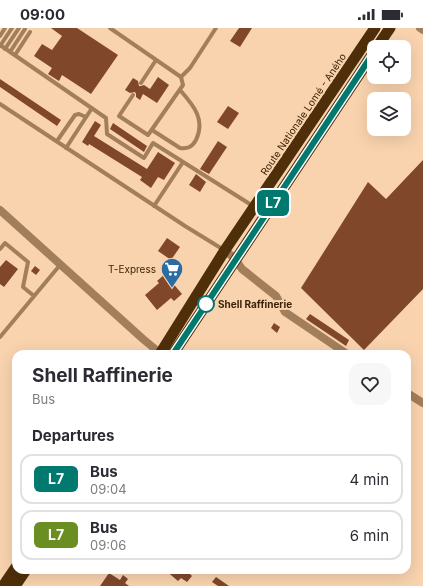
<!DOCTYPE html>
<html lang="en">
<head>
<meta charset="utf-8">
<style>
  body { margin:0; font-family:Inter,sans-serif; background:#f7f7f7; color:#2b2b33; height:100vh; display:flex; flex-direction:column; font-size:15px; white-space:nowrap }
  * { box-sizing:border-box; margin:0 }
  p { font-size:13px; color:#7c7c81 }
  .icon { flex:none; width:22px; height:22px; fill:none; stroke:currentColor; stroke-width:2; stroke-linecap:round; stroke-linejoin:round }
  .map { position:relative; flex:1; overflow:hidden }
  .details { position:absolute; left:12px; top:322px; width:399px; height:224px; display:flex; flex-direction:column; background:#fff; border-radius:12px; box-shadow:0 4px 16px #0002 }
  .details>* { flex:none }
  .badge { padding:0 8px; border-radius:6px; font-size:14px; line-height:26px }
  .fabs { position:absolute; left:367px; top:12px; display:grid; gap:8px }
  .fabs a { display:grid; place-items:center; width:44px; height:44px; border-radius:8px; background:#fff; box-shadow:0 4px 16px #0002; font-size:20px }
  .map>.badge { position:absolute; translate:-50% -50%; box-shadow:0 0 0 2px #fff }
  h2 { padding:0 20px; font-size:15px; line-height:36px }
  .round { display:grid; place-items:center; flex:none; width:42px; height:42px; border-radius:12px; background:#f7f7f7 }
  .overview { display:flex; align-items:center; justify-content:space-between; height:68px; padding:0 20px }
  h1 { font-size:19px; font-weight:700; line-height:30px }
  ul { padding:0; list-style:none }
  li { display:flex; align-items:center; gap:12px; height:50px; margin:0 8px 6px; padding:0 12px; border:2px solid #e1e1e2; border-radius:12px }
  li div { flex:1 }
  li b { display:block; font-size:15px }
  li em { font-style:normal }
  li .badge { min-width:44px; font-weight:700; text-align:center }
  .status { display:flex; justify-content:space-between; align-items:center; height:28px; padding:0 20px; background:#fff; direction:ltr }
  .status svg { height:11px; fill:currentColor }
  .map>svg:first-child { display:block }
  .building { fill:#81472b }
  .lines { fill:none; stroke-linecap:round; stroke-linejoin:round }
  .service { stroke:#a37e5b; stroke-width:4 }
  .minor { stroke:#a37e5b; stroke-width:8 }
  .trunk { stroke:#4f2f09; stroke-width:11 }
  .line-casing { stroke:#fff; stroke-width:9 }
  .line { stroke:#01796f; stroke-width:6 }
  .stop-dot { fill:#fff; stroke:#01796f; stroke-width:2 }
  .labels { text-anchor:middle; stroke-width:4; stroke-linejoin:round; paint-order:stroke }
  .street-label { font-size:10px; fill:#3b2307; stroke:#f9d3ae }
  .poi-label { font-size:10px; fill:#3b2307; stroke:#f9d3ae; text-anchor:end }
  .stop-label { font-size:10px; font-weight:bold; fill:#3b2307; stroke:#f9d3ae; text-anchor:start }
</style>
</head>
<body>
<div class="status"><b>09:00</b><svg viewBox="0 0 49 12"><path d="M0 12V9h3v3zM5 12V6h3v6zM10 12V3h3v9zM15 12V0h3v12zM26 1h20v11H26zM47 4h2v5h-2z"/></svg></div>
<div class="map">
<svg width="423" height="558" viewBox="0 0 423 558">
  <rect width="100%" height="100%" fill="#f9d3ae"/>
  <path class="building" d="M 51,0 L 77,0 L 118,27 L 91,66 L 62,47 L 59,53 L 48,46 L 52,40 L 34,28 L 42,16 L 52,22 L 62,8 Z
    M 239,0 L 252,0 L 240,19 L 230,13 Z
    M 158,49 L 169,57 L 157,75 L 143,66 L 140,72 L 136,69 L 136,66 L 135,64 L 130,65 L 125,62 L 133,50 L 138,53 L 139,58 L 141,58 L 144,57 L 150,61 Z
    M 0,51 L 61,92 L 57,98 L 0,59 Z
    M 228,78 L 239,85 L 228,101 L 217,94 Z
    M 95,93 L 101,97 L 94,108 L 147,141 L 158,124 L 175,135 L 164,152 L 158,149 L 151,160 L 140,152 L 142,149 L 89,116 L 88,118 L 82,114 Z
    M 113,95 L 147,118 L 144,124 L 110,101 Z
    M 218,113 L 227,119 L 209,146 L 200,141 Z
    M 423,132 L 423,261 L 364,322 L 301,260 L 368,154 L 386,171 Z
    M 196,146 L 206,154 L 200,164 L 189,157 Z
    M 167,210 L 180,219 L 171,232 L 158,223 Z
    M 6,232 L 18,241 L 4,259 L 0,256 L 0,239 Z
    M 35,238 L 40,242 L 36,247 L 31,243 Z
    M 165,246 L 182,266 L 174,273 L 171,270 L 157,282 L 145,267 L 159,255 L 157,253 Z
    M 310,286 L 349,312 L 346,318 L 306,291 Z
    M 274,295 L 280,299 L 277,305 L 271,300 Z
    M 165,542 L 193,542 L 190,546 L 192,548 L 187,554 L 181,550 L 178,553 Z
    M 109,545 L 120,552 L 123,547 L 128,551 L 125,555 L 129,558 L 100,558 Z
    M 216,549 L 229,558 L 218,558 L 212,554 Z"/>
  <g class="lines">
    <path class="service" d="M 110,0 L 181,49 L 183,57 L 148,107 L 119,88 L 133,67
      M 0,8 L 5,0
      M 0,17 L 106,90 L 107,106 L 144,130 L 153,115 L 253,178
      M 0,18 L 12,0
      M 5,21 L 19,0
      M 10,24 L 25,1
      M 15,27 L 30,4
      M 181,49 L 190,40 L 216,0
      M 141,55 L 156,32
      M 0,76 L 185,198 L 224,222
      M 152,102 L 180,120 C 188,121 192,119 196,112 C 206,91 193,77 180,62
      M 57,113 L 75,87 L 79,86 L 86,89
      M 66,120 L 92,80
      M 154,178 L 183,134
      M 0,221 L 5,215 L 28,234 L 23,259 L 34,268
      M 0,309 L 60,237"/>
    <path class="minor" d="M 420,0 L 423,2
      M 0,182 L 143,311 L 161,326
      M 225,222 L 235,231 L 242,241 L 276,268 L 285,284 L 347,326
      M 407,365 L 423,375"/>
    <path class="trunk" d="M 377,19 L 390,0
      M 160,326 L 225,222 L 375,0
      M 173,326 L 374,24
      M 3,558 L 16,539
      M 15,558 L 26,542"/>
  </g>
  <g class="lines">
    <g class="line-casing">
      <path id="line" d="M 173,326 L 374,24"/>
    </g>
    <use href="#line" class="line"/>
  </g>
  <defs>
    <g id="supermarket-pin" transform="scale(1.15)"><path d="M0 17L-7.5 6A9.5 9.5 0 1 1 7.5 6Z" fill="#296da2" stroke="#f9d3ae"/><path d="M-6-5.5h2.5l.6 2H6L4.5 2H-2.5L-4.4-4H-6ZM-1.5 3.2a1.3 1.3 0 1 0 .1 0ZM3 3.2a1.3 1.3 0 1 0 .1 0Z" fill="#fff"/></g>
  </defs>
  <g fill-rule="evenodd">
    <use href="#supermarket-pin" x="172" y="241"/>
  </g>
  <circle class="stop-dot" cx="206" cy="276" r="8"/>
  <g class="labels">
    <g class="street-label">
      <text transform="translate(303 86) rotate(-56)" y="4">Route Nationale Lomé - Aného</text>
    </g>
    <g class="poi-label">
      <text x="156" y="245">T-Express</text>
    </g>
    <g class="stop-label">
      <text x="218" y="280">Shell Raffinerie</text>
    </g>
  </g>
</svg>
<div class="fabs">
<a><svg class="icon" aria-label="locate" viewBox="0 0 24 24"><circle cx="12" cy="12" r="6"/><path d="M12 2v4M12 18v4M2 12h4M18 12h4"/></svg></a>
<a><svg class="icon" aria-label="layers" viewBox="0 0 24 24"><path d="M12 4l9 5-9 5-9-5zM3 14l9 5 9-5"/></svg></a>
</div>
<b class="badge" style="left:273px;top:175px;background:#01796f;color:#fff">L7</b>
<section class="details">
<div class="overview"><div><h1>Shell Raffinerie</h1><p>Bus</p></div><a class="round"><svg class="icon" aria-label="heart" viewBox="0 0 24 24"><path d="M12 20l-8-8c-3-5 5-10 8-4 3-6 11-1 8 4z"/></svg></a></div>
<h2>Departures</h2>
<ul>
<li><span class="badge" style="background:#01796f;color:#fff">L7</span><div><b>Bus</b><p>09:04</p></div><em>4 min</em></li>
<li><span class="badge" style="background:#6b8e23;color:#fff">L7</span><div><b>Bus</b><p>09:06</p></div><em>6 min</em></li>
</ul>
</section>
</div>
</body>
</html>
